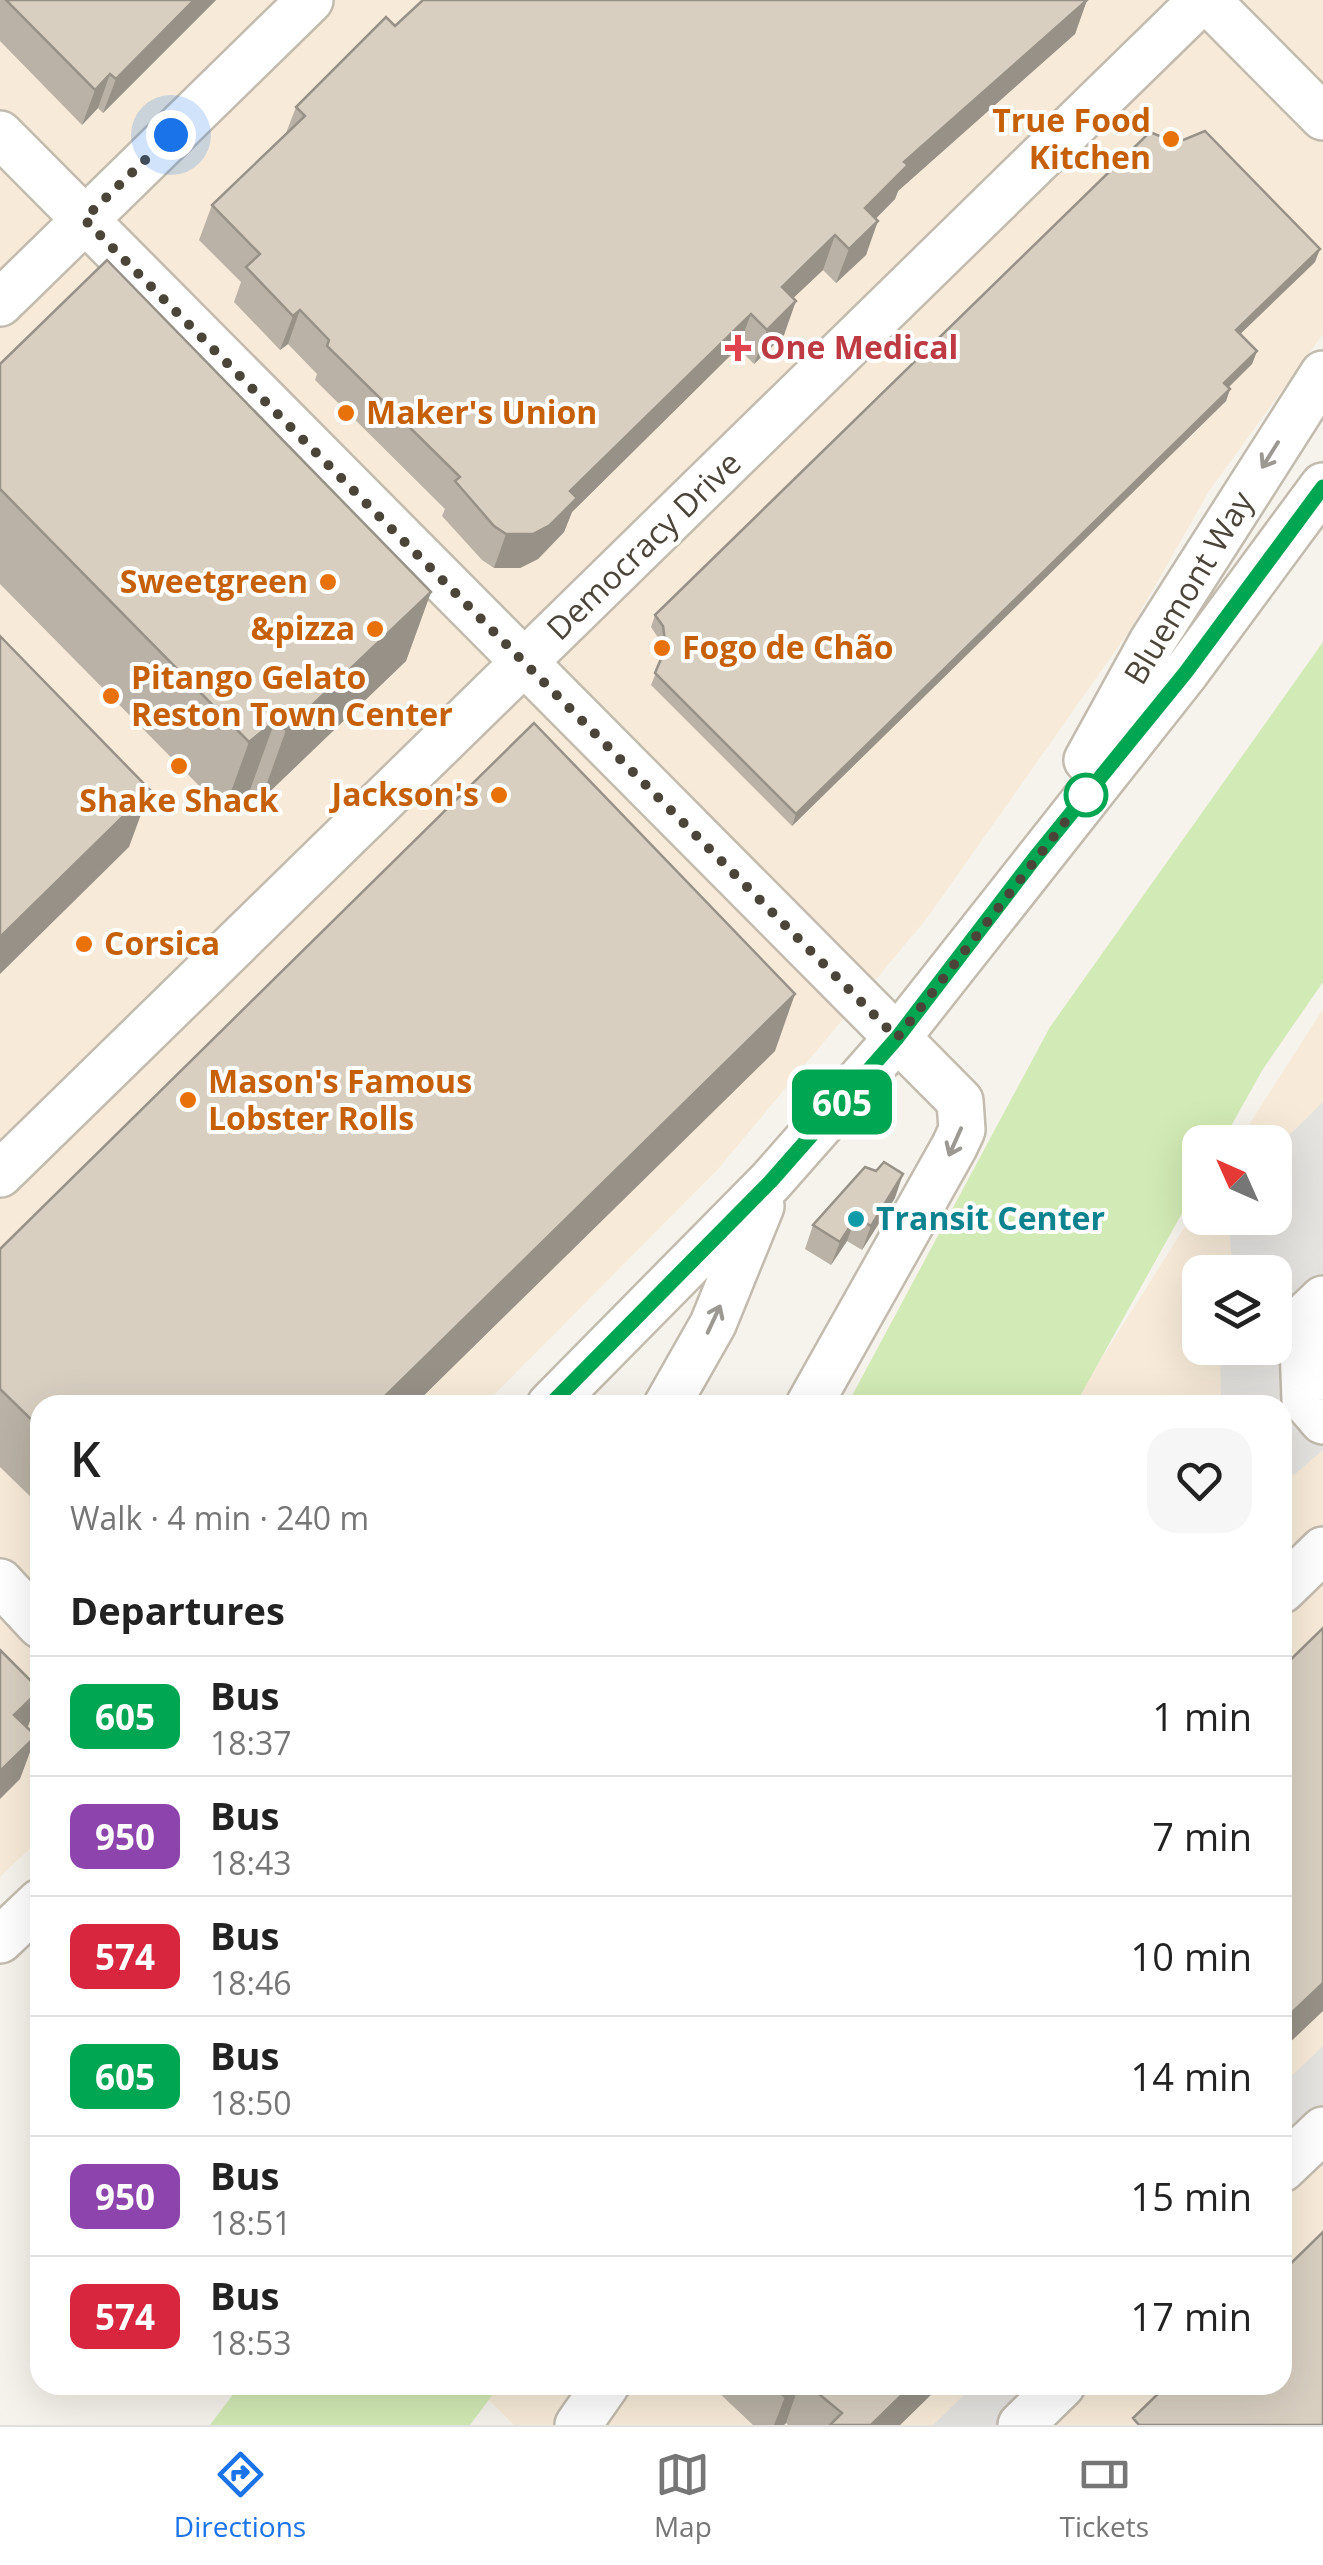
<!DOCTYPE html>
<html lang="en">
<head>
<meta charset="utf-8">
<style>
  body { margin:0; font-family:"Open Sans",sans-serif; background:#f6f6f6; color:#222; height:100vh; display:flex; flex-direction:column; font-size:38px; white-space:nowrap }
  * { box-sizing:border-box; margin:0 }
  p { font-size:32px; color:#767676 }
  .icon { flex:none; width:55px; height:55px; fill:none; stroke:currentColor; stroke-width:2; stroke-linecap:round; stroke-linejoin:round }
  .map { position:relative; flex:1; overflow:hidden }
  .drawer { position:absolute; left:30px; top:1395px; width:1262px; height:1000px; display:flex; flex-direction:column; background:#fff; border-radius:30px; box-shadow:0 10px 40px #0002 }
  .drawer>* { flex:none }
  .badge { padding:0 20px; border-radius:15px; font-size:35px; line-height:65px }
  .needle { width:65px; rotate:315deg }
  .tools { position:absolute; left:1182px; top:1125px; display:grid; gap:20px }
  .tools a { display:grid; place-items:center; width:110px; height:110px; border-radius:20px; background:#fff; box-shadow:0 10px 40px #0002; font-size:50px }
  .you { position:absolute; width:50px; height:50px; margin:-25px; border:8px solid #fff; border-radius:50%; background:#1a73e8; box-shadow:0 0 0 15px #1a73e833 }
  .map>.badge { position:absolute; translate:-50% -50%; box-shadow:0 0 0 5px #fff }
  h2 { padding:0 40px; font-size:38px; line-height:90px }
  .round { display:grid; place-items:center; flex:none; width:105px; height:105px; border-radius:30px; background:#f6f6f6 }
  .head { display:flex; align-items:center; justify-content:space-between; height:170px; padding:0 40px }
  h1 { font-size:48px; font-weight:600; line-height:75px }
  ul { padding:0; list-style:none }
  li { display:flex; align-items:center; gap:30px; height:120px; padding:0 40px; border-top:2px solid #e0e0e0 }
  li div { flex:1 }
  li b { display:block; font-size:38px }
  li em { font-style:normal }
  li .badge { min-width:110px; font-weight:700; text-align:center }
  .menu { display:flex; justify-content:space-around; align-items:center; height:140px; border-top:2px solid #e0e0e0; background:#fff; font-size:28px; color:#767676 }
  .menu a { display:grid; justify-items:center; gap:5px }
  .menu .selected { color:#1a73e8 }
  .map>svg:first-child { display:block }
  .commercial { fill:#f7ead8; fill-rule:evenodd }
  .green { fill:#d2eab5 }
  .parking { fill:#e5e3e0 }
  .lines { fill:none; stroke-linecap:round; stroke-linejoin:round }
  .minor-casing { stroke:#c2bbae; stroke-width:50 }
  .minor { stroke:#fff; stroke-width:45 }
  .wall { fill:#bab2a6 }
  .shaded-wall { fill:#979187 }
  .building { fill:#d8cfc1; stroke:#979187; stroke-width:2.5 }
  .oneway { stroke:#9c9892 }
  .line-casing { stroke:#fff; stroke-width:22 }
  .line { stroke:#00a651; stroke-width:15 }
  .walk { stroke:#4b4439; stroke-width:10; stroke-dasharray:0 18 }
  .food-dot { fill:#e8710a; stroke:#fff; stroke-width:4 }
  .health-dot { fill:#e0444e; stroke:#fff; stroke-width:4 }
  .stop-dot { fill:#fff; stroke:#00a651; stroke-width:5 }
  .culture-dot { fill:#0f9aa8; stroke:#fff; stroke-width:4 }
  .labels { text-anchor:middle; stroke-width:8; stroke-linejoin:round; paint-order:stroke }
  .food-label { font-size:32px; font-weight:bold; fill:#c56008; stroke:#fff; text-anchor:start }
  .health-label { font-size:32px; font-weight:bold; fill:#be3a42; stroke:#fff; text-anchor:start }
  .street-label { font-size:32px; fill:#4b4439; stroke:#fff }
  .culture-label { font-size:32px; font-weight:bold; fill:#0d838f; stroke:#fff; text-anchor:start }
</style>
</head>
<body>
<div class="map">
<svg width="1323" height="2425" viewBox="0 0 1323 2425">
  <rect width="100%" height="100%" fill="#f6f3ec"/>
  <path class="commercial" d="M 0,0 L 1323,0 L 1323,334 L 1209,491 L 1130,630 L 927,918 L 718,1169 L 484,1405 L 40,1405 L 40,1839 L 0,1877 Z
    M 1323,1009 L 1323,2425 L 514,2425 L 474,2385 L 1282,2385 L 1282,1405 L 1072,1405 L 1200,1203 L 1200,1218 L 1275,1218 L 1275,1142 L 1238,1142 ZM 1200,1272 L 1275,1272 L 1275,1348 L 1200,1348 Z"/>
  <path class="green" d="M 1323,642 L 1323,982 L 1263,1069 L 1222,1142 L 1200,1142 L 1200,1181 L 1075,1405 L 847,1405 L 1050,1027 Z
    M 240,2385 L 500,2385 L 470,2425 L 210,2425 Z"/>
  <path class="parking" d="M 1323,1102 L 1323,1450 L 1294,1475 L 1283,1465 L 1282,1405 L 1224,1405 L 1221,1400 L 1220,1348 L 1275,1348 L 1275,1272 L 1233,1272 L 1228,1218 L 1275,1218 L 1275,1149 Z
    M 1323,2046 L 1323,2157 L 1283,2197 L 1282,2085 Z
    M 974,2385 L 1092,2385 L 1051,2425 L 933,2425 Z"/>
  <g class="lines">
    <g class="minor-casing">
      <path id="minor" d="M 1207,0 L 1323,117
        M 0,134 L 960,1101 L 962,1130 L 954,1147 L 809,1405
        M 0,303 L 310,0
        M 1087,760 L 1152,642 L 1323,374
        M 0,1174 L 1202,0
        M 1323,1299 L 1302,1319 L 1305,1400 L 1323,1421
        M 550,1405 L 771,1181 L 897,1038 L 1186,672 L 1323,486
        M 667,1405 L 713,1324 L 761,1206
        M 0,1582 L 40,1625
        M 1282,1590 L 1323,1550
        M 0,1940 L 40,1902
        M 1282,2169 L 1323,2130
        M 578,2425 L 606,2385
        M 1021,2425 L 1062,2385"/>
    </g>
    <use href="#minor" class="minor"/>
  </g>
  <path class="wall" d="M 0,0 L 216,0 L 103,113 L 98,108 L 82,125 L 0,41 Z
    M 1087,0 L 1075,34 L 898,191 L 895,199 L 876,218 L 866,255 L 836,283 L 823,270 L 793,298 L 784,335 L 754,364 L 738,348 L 572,512 L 564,532 L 538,559 L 520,568 L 494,568 L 482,560 L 442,516 L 445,509 L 315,380 L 317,374 L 288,344 L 280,350 L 234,302 L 241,282 L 199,240 L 212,205 L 286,133 L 296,107 L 395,26 Z
    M 1315,262 L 1240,334 L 1257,351 L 1252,364 L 1228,387 L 1230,389 L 1226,401 L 792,826 L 651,685 L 662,658 L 659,639 L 651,627 L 655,615 Z
    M 0,364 L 431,592 L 406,661 L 261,800 L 250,790 L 224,811 L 0,584 Z
    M 775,1051 L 414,1405 L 40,1405 L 40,1506 L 0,1467 L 0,1249 Z
    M 895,1198 L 862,1250 L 847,1241 L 831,1265 L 805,1249 L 813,1225 Z
    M 718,2385 L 941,2385 L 900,2425 L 788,2425 L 786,2423 L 784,2425 L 753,2425 L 716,2390 Z"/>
  <path class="shaded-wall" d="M 194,0 L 216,0 L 103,113 L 116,79 Z
    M 1087,0 L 1075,34 L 898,191 L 895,199 L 853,242 L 865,208 L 904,162 Z
    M 110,74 L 98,108 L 82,125 L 95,90 Z
    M 878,221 L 866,255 L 836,283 L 849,249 Z
    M 835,235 L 823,270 L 769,321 L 782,287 Z
    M 1320,249 L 1315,262 L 1232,342 L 1236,330 Z
    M 796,301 L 784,335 L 754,364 L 767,330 Z
    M 300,310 L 288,344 L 280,350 L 293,316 Z
    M 751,314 L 738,348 L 572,512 L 564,532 L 538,559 L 520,568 L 494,568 L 506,534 L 570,491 Z
    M 1257,351 L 1252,364 L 1220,396 L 1224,383 Z
    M 1230,389 L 1226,401 L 792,826 L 796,814 Z
    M 431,592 L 406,661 L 261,800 L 286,730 Z
    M 275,721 L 250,790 L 224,811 L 249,742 Z
    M 150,790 L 129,847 L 0,974 L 0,937 Z
    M 795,994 L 775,1051 L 414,1405 L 376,1405 Z
    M 903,1174 L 895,1198 L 862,1250 L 871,1226 Z
    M 856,1217 L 847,1241 L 831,1265 L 840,1242 Z
    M 40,1693 L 25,1735 L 14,1715 Z
    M 36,1736 L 20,1779 L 0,1799 L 0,1771 Z
    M 1323,1983 L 1323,2011 L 1282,2050 L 1282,2022 Z
    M 796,2385 L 799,2385 L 786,2423 L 784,2425 L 774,2425 L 785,2397 Z
    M 912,2385 L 941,2385 L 900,2425 L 871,2425 Z"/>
  <path class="building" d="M 6,0 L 194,0 L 116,79 L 110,74 L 95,90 Z
    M 423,0 L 1087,0 L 904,162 L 908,165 L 865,208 L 878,221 L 849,249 L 835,235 L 782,287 L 796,301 L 767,330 L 751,314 L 570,491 L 577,498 L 550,525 L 533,534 L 506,534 L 494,526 L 455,481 L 460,477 L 327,346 L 329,340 L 300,310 L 293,316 L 246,267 L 260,254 L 212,205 L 305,116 L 296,107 L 386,17 L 395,26 Z
    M 1205,131 L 1320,249 L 1236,330 L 1257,351 L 1224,383 L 1230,389 L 796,814 L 655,673 L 666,647 L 663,626 L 655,615 L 1150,132 L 1176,143 Z
    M 107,260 L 431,592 L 286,730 L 275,721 L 249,742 L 0,489 L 0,364 Z
    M 0,636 L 150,790 L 0,937 Z
    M 534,723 L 795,994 L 376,1405 L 40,1405 L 40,1428 L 0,1389 L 0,1249 Z
    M 884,1162 L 903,1174 L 871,1226 L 856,1217 L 840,1242 L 813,1225 L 865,1167 L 876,1171 Z
    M 1323,1628 L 1323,1983 L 1282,2022 L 1282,1668 Z
    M 0,1650 L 40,1690 L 14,1715 L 36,1736 L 0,1771 Z
    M 1323,2232 L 1323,2425 L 1139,2425 L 1133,2418 L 1167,2385 L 1282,2385 L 1282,2272 Z
    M 772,2385 L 796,2385 L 785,2397 Z
    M 808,2385 L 912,2385 L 871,2425 L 830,2425 L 842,2413 Z"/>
  <defs><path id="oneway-shaft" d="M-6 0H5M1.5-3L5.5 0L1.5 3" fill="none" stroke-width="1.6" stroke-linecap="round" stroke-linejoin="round" transform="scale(2.5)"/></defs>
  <g class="oneway">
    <use href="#oneway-shaft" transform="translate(1270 455) rotate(122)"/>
    <use href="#oneway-shaft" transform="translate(955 1142) rotate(114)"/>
    <use href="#oneway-shaft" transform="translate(714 1319) rotate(-65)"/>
  </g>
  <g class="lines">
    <g class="line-casing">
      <path id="line" d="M 550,1405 L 771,1181 L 897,1038 L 1034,859 L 1186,672 L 1323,487"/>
    </g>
    <use href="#line" class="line"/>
    <path class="walk" d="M 171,135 L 84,219 L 897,1038 L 1086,795"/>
  </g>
  <g class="food-dot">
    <circle cx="1171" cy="139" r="10"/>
    <circle cx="346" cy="413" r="10"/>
    <circle cx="328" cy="582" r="10"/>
    <circle cx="375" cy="629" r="10"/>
    <circle cx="662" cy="648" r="10"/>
    <circle cx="111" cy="696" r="10"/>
    <circle cx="179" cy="766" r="10"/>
    <circle cx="499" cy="795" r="10"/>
    <circle cx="84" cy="944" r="10"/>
    <circle cx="188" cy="1100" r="10"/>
  </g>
  <path class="health-dot" d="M733 333h10v10h10v10h-10v10h-10v-10h-10v-10h10z"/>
  <circle class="stop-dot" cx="1086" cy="795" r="20"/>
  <circle class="culture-dot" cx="856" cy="1219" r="10"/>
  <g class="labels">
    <g class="food-label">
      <text x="1151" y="132" text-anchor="end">True Food<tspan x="1151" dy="37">Kitchen</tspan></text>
      <text x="366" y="424">Maker's Union</text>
      <text x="308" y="593" text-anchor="end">Sweetgreen</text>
      <text x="355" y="640" text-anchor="end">&amp;pizza</text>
      <text x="682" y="659">Fogo de Chão</text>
      <text x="131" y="689">Pitango Gelato<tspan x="131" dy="37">Reston Town Center</tspan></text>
      <text x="479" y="806" text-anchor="end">Jackson's</text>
      <text x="179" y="812" text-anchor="middle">Shake Shack</text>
      <text x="104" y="955">Corsica</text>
      <text x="208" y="1093">Mason's Famous<tspan x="208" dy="37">Lobster Rolls</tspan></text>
    </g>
    <g class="health-label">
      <text x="760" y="359">One Medical</text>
    </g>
    <g class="street-label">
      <text transform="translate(644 546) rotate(-44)" y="11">Democracy Drive</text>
      <text transform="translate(1189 588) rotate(-59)" y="11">Bluemont Way</text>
    </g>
    <g class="culture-label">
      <text x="876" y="1230">Transit Center</text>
    </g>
  </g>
</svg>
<div class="tools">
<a><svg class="needle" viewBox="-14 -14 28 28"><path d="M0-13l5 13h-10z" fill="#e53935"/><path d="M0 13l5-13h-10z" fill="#767676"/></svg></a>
<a><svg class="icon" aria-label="layers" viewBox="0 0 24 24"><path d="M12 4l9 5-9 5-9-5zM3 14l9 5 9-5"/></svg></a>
</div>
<div class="you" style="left:171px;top:135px"></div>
<b class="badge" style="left:842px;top:1102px;background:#00a651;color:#fff">605</b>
<section class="drawer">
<div class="head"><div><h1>K</h1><p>Walk · 4 min · 240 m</p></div><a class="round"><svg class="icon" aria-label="heart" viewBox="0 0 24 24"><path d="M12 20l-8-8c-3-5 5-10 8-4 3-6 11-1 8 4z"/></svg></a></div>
<h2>Departures</h2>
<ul>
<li><span class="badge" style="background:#00a651;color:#fff">605</span><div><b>Bus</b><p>18:37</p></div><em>1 min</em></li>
<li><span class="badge" style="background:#8e44ad;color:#fff">950</span><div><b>Bus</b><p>18:43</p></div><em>7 min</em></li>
<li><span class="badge" style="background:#d7263d;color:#fff">574</span><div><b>Bus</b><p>18:46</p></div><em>10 min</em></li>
<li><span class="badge" style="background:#00a651;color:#fff">605</span><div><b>Bus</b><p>18:50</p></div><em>14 min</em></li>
<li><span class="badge" style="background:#8e44ad;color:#fff">950</span><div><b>Bus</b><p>18:51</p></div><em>15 min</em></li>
<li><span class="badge" style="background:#d7263d;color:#fff">574</span><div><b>Bus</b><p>18:53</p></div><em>17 min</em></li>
</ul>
</section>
</div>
<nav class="menu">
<a class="selected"><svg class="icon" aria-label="directions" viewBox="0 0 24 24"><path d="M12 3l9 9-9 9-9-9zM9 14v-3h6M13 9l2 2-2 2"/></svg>Directions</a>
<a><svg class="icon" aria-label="map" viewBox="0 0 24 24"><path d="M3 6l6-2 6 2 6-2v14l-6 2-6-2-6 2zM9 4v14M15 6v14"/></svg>Map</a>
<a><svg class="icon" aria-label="tickets" viewBox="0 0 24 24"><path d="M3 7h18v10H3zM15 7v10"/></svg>Tickets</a>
</nav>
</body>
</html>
